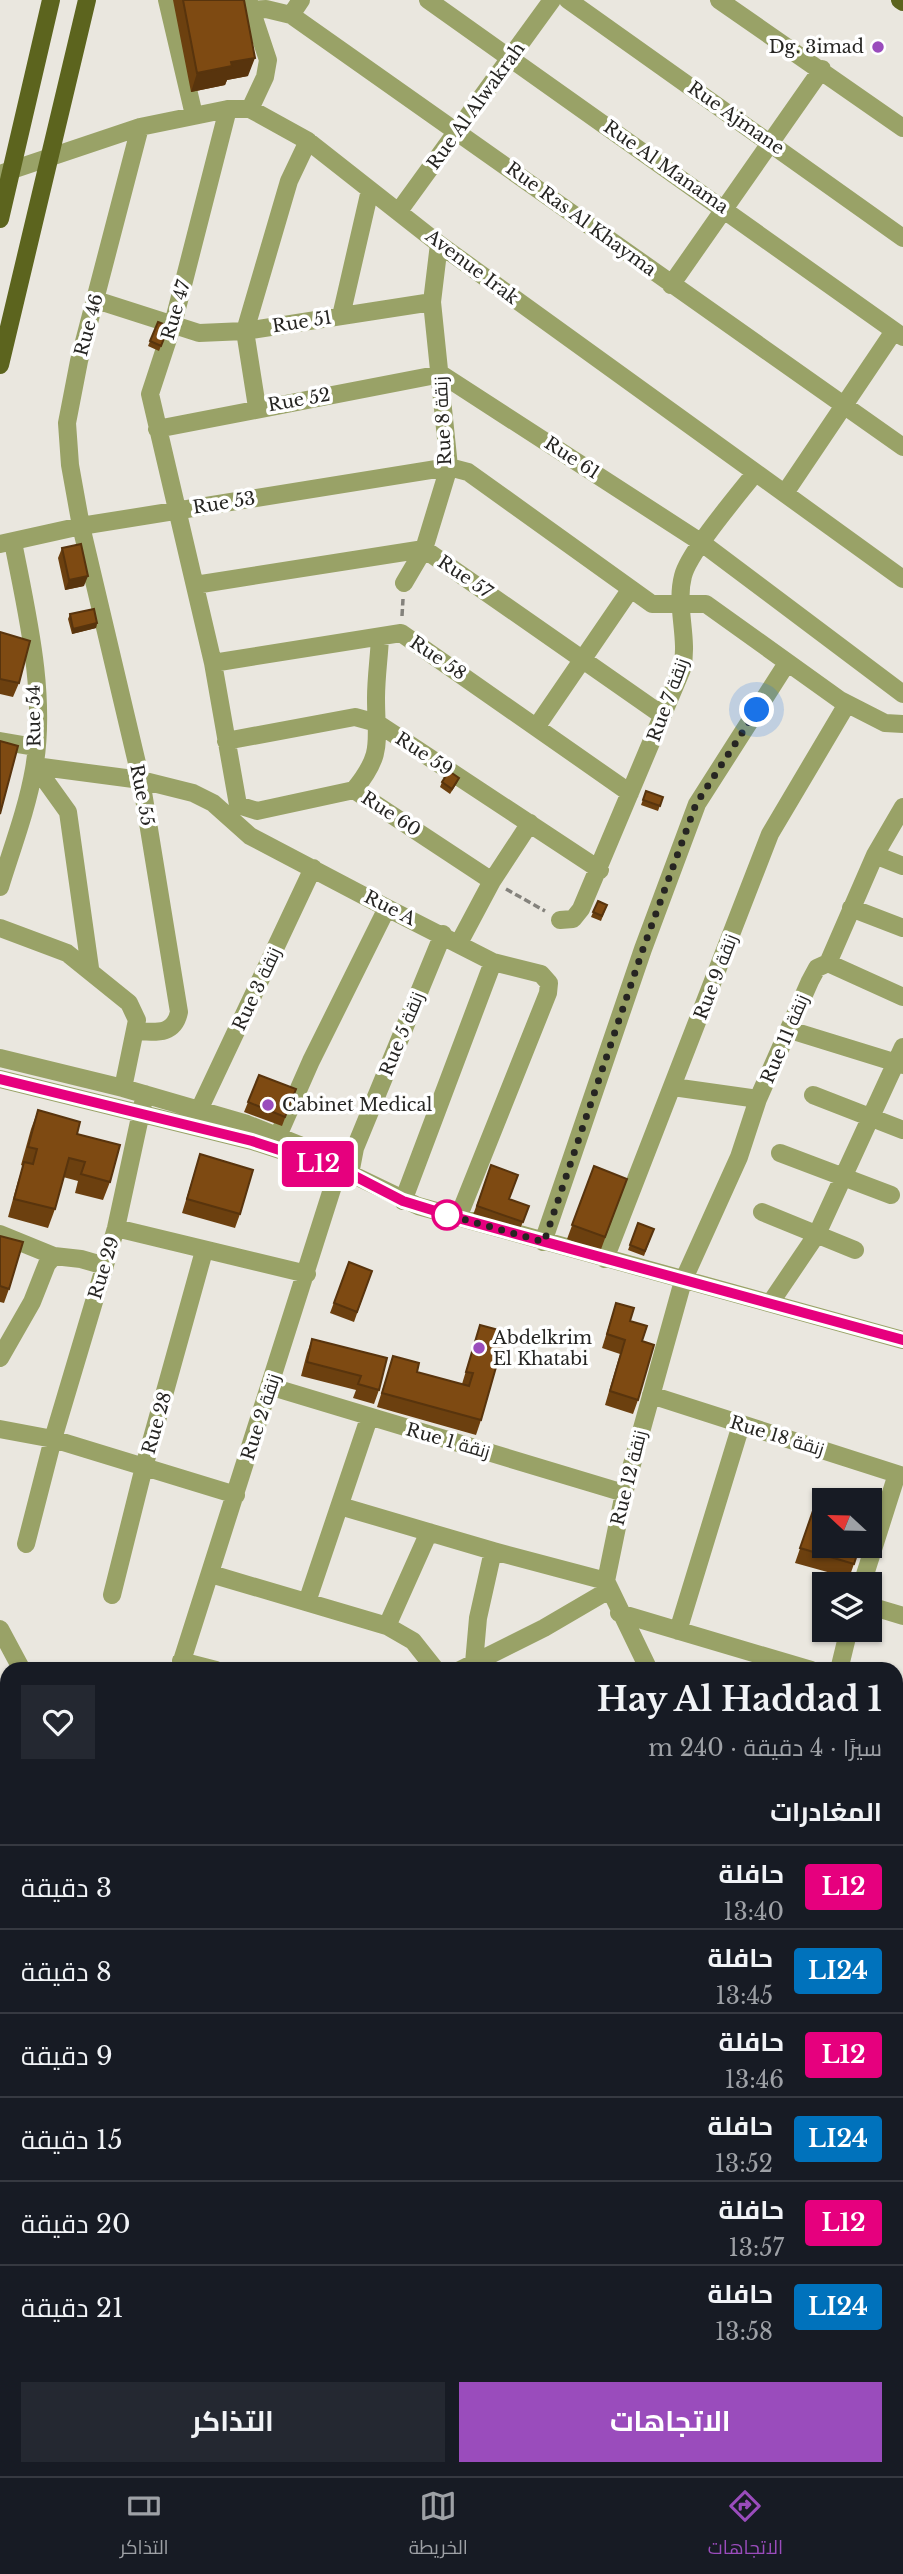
<!DOCTYPE html>
<html lang="ar">
<head>
<meta charset="utf-8">
<style>
  body { margin:0; font-family:"Libre Baskerville",Cairo,serif; background:#242831; color:#f1f3f6; direction:rtl; height:100vh; display:flex; flex-direction:column; font-size:26px; white-space:nowrap }
  * { box-sizing:border-box; margin:0 }
  p { font-size:23px; color:#9ea1a6 }
  .icon { flex:none; width:38px; height:38px; fill:none; stroke:currentColor; stroke-width:2; stroke-linecap:round; stroke-linejoin:round }
  .map { position:relative; flex:1; overflow:hidden; direction:ltr }
  .drawer { position:absolute; left:0px; top:1662px; width:903px; height:814px; display:flex; flex-direction:column; background:#171b24; border-radius:21px 21px 0 0; box-shadow:0 2px 5px #0004; direction:rtl }
  .drawer>* { flex:none }
  .badge { padding:0 14px; border-radius:5px; font-size:24px; line-height:46px }
  .needle { width:46px; rotate:292deg }
  .fabs { position:absolute; left:812px; top:1488px; display:grid; gap:14px }
  .fabs a { display:grid; place-items:center; width:70px; height:70px; border-radius:0px; background:#171b24; box-shadow:0 2px 5px #0004; font-size:35px }
  .you { position:absolute; width:35px; height:35px; margin:-18px; border:5px solid #fff; border-radius:50%; background:#1a73e8; box-shadow:0 0 0 10px #1a73e833 }
  .map>.badge { position:absolute; translate:-50% -50%; box-shadow:0 0 0 4px #fff }
  h2 { padding:0 21px; font-size:26px; line-height:63px }
  .round { display:grid; place-items:center; flex:none; width:74px; height:74px; border-radius:0px; background:#242831 }
  .overview { display:flex; align-items:center; justify-content:space-between; height:119px; padding:0 21px }
  h1 { font-size:33px; font-weight:700; line-height:52px }
  .action { display:flex; gap:14px; margin-top:auto; padding:14px 21px }
  .action a { flex:1; height:80px; border-radius:0px; background:#9a4cbc; color:#fff; font-size:28px; font-weight:700; line-height:80px; text-align:center }
  .action a+a { background:#242831; color:#f1f3f6 }
  ul { padding:0; list-style:none }
  li { display:flex; align-items:center; gap:21px; height:84px; padding:0 21px; border-top:2px solid #363941 }
  li div { flex:1 }
  li b { display:block; font-size:26px }
  li em { font-style:normal }
  li .badge { min-width:77px; font-weight:700; text-align:center }
  .tab-bar { display:flex; justify-content:space-around; align-items:center; height:98px; border-top:2px solid #363941; background:#171b24; font-size:19px; color:#9ea1a6 }
  .tab-bar a { display:grid; justify-items:center; gap:4px }
  .tab-bar .selected { color:#9a4cbc }
  .map>svg:first-child { display:block }
  .lines { fill:none; stroke-linecap:round; stroke-linejoin:round }
  .path { stroke:#84827c; stroke-width:3.5; stroke-dasharray:7 3.5; stroke-linecap:butt }
  .minor { stroke:#99a267; stroke-width:18 }
  .major { stroke:#5c641e; stroke-width:18 }
  .wall { fill:#6c400f }
  .shaded-wall { fill:#58340d }
  .building { fill:#7e4a12; stroke:#58340d; stroke-width:2 }
  .line-casing { stroke:#fff; stroke-width:16 }
  .line { stroke:#e6007e; stroke-width:10 }
  .walk { stroke:#262522; stroke-width:7; stroke-dasharray:0 12.6 }
  .poi-dot { fill:#9a4cbc; stroke:#fff; stroke-width:2.5 }
  .stop-dot { fill:#fff; stroke:#e6007e; stroke-width:3.5 }
  .labels { text-anchor:middle; stroke-width:7; stroke-linejoin:round; paint-order:stroke }
  .poi-label { font-size:18px; fill:#262522; stroke:#fff; text-anchor:start }
  .street-label { font-size:18px; fill:#262522; stroke:#fff }
</style>
</head>
<body>
<div class="map">
<svg width="903" height="2476" viewBox="0 0 903 2476">
  <rect width="100%" height="100%" fill="#eae7df"/>
  <g class="lines">
    <path class="path" d="M 402,616 L 403,599
      M 506,889 L 545,911"/>
    <path class="minor" d="M 167,0 L 194,115
      M 248,0 L 268,60 L 265,77 L 250,109
      M 428,0 L 903,337
      M 568,0 L 903,238
      M 719,0 L 903,128
      M 251,10 L 266,9 L 291,15 L 903,447
      M 291,15 L 301,0
      M 228,109 L 173,324 L 150,394 L 213,663 L 238,805
      M 0,174 L 140,127 L 228,109 L 250,109 L 308,141 L 439,244 L 903,579
      M 399,211 L 552,0
      M 671,285 L 822,69
      M 96,300 L 199,333 L 245,331 L 432,302
      M 341,316 L 370,190
      M 257,407 L 245,331 L 289,181 L 308,141
      M 157,429 L 441,374 L 702,543 L 903,694
      M 785,493 L 894,331
      M 0,544 L 81,526 L 449,467 L 468,472 L 652,604 L 706,604 L 840,700 L 885,723 L 903,724
      M 404,583 L 424,549 L 449,467 L 432,302 L 439,244
      M 195,585 L 424,549 L 662,715
      M 213,663 L 401,633 L 630,793
      M 537,726 L 630,590
      M 0,741 L 35,747
      M 226,741 L 355,717 L 377,723 L 600,870
      M 35,766 L 141,780 L 193,793 L 213,803 L 250,836 L 387,908 L 493,962 L 541,974 L 549,983 L 548,993 L 458,1218
      M 35,766 L 68,812 L 90,968
      M 354,790 C 384,753 376,743 376,698 C 376,678 379,658 380,638
      M 238,805 L 257,811 L 354,790 L 492,881
      M 875,855 L 903,866
      M 0,887 C 12,848 27,809 34,769 C 47,695 27,614 13,542
      M 851,908 L 903,928
      M 560,920 L 573,919 L 581,909 L 682,669 C 689,638 675,606 683,576 C 689,552 738,495 755,473
      M 0,928 L 67,953 L 129,1003 L 137,1020 L 123,1088
      M 459,943 L 492,881 L 530,823
      M 828,963 L 903,997
      M 790,1030 L 903,1065
      M 135,1031 C 155,1032 174,1036 179,1012 L 141,780 L 81,526 L 70,465 L 67,423 L 79,361 L 140,127
      M 0,1058 L 123,1088 L 247,1124 L 322,1154
      M 0,1079 L 252,1141 L 347,1172 L 418,1206 L 903,1340
      M 673,1087 L 758,1099
      M 813,1095 L 903,1130
      M 199,1110 L 313,868
      M 278,1136 L 311,1061 L 387,908
      M 780,1153 L 891,1195
      M 350,1174 L 355,1148 L 443,934
      M 403,1201 L 493,962
      M 762,1212 L 855,1250
      M 116,1228 L 307,1274
      M 0,1234 L 54,1256
      M 543,1242 L 643,949 L 697,804 L 787,663
      M 605,1259 L 770,834 L 847,704
      M 771,1302 L 817,1234 L 903,1047
      M 0,1358 L 32,1302 L 47,1264 L 54,1256 L 81,1259 L 105,1266
      M 272,1387 L 624,1493
      M 651,1395 L 903,1476
      M 0,1429 L 53,1439 L 236,1495
      M 340,1506 L 493,1551
      M 26,1544 L 53,1439 L 116,1228 L 145,1094
      M 211,1574 L 387,1626 L 413,1641 L 436,1670
      M 862,1584 L 897,1474
      M 112,1595 L 144,1467 L 204,1251
      M 307,1602 L 369,1418
      M 870,1606 L 903,1616
      M 619,1613 L 811,1670
      M 387,1626 L 429,1532
      M 0,1629 L 22,1670
      M 678,1631 L 741,1425
      M 181,1661 L 216,1670
      M 474,1663 L 478,1618 L 493,1551 L 606,1581
      M 179,1670 L 340,1164
      M 460,1670 L 544,1628 L 609,1590
      M 649,1670 L 606,1581 L 624,1493 L 683,1281 L 739,1157 L 758,1099 L 810,981 L 817,968 L 828,963 L 875,855 L 903,807
      M 839,1670 L 849,1629
      M 896,1693 L 903,1695
      M 0,1763 L 7,1776
      M 896,1782 L 903,1784
      M 0,1850 L 7,1848
      M 896,1901 L 903,1880
      M 0,1923 L 7,1925
      M 0,2001 L 7,2006
      M 896,2058 L 903,2056
      M 0,2092 L 7,2099
      M 896,2100 L 903,2103
      M 896,2160 L 903,2164
      M 0,2182 L 7,2188
      M 0,2284 L 7,2289
      M 0,2326 L 7,2320
      M 896,2414 L 903,2416
      M 0,2436 L 7,2444
      M 28,2469 L 34,2476
      M 145,2469 L 149,2476
      M 367,2469 L 369,2476
      M 390,2469 L 392,2476
      M 448,2469 L 449,2476
      M 514,2469 L 515,2476
      M 195,2476 L 215,2469
      M 556,2476 L 578,2469
      M 695,2476 L 704,2469"/>
    <path class="major" d="M 900,0 L 903,2
      M 0,219 L 51,0
      M 0,365 L 87,0"/>
  </g>
  <path class="wall" d="M 173,0 L 244,0 L 248,76 L 227,80 L 225,85 L 191,92 Z
    M 158,322 L 169,326 L 159,351 L 148,346 Z
    M 62,548 L 84,586 L 65,590 L 58,558 Z
    M 70,614 L 97,623 L 96,628 L 72,634 L 68,619 Z
    M 0,632 L 19,683 L 13,697 L 0,694 Z
    M 459,778 L 457,783 L 450,794 L 440,787 L 442,782 Z
    M 646,791 L 663,797 L 658,811 L 641,805 Z
    M 598,901 L 607,905 L 601,921 L 591,917 Z
    M 259,1075 L 296,1089 L 282,1126 L 244,1112 Z
    M 38,1110 L 77,1134 L 110,1182 L 103,1200 L 75,1193 L 78,1181 L 63,1177 L 55,1209 L 48,1228 L 8,1217 L 18,1181 L 23,1166 L 21,1165 L 31,1129 Z
    M 200,1154 L 240,1214 L 235,1228 L 182,1213 Z
    M 491,1165 L 523,1222 L 519,1231 L 473,1215 Z
    M 594,1166 L 627,1179 L 600,1252 L 567,1239 Z
    M 638,1223 L 654,1229 L 644,1256 L 628,1250 Z
    M 0,1236 L 9,1289 L 4,1303 L 0,1302 Z
    M 349,1262 L 372,1271 L 354,1322 L 330,1313 Z
    M 616,1303 L 630,1321 L 642,1341 L 638,1400 L 633,1414 L 605,1405 L 620,1354 L 602,1348 Z
    M 480,1325 L 481,1420 L 476,1435 L 377,1407 L 393,1356 L 417,1372 L 462,1384 Z
    M 312,1339 L 379,1390 L 374,1404 L 353,1398 L 356,1390 L 301,1376 L 307,1353 Z
    M 814,1508 L 854,1564 L 849,1578 L 795,1563 Z
    M 896,2013 L 903,2041 L 899,2051 L 896,2050 Z"/>
  <path class="shaded-wall" d="M 255,58 L 248,76 L 227,80 L 225,85 L 191,92 L 197,73 L 231,62 Z
    M 88,576 L 84,586 L 65,590 L 69,580 Z
    M 97,623 L 96,628 L 72,634 L 73,629 Z"/>
  <path class="building" d="M 183,0 L 244,0 L 255,58 L 231,62 L 232,66 L 197,73 Z
    M 158,322 L 169,326 L 161,346 L 150,341 Z
    M 81,544 L 88,576 L 69,580 L 62,548 Z
    M 94,609 L 97,623 L 73,629 L 70,614 Z
    M 0,632 L 30,641 L 19,683 L 0,679 Z
    M 0,741 L 18,746 L 0,814 Z
    M 449,771 L 459,778 L 452,789 L 442,782 Z
    M 646,791 L 663,797 L 660,806 L 643,800 Z
    M 598,901 L 607,905 L 602,916 L 593,912 Z
    M 259,1075 L 296,1089 L 285,1117 L 248,1102 Z
    M 38,1110 L 80,1122 L 77,1134 L 120,1145 L 110,1182 L 81,1174 L 85,1162 L 69,1158 L 55,1209 L 14,1199 L 24,1162 L 33,1164 L 37,1149 L 28,1147 Z
    M 200,1154 L 253,1170 L 240,1214 L 187,1199 Z
    M 491,1165 L 518,1175 L 509,1199 L 529,1206 L 523,1222 L 477,1206 Z
    M 594,1166 L 627,1179 L 605,1237 L 572,1225 Z
    M 638,1223 L 654,1229 L 645,1251 L 630,1245 Z
    M 0,1236 L 23,1242 L 9,1289 L 0,1286 Z
    M 349,1262 L 372,1271 L 357,1312 L 334,1303 Z
    M 616,1303 L 634,1308 L 630,1321 L 647,1326 L 642,1341 L 654,1345 L 638,1400 L 610,1391 L 625,1340 L 607,1334 Z
    M 480,1325 L 506,1332 L 481,1420 L 382,1393 L 393,1356 L 419,1363 L 417,1372 L 469,1386 L 473,1373 L 466,1372 Z
    M 312,1339 L 387,1358 L 379,1390 L 358,1384 L 361,1376 L 307,1362 Z
    M 814,1508 L 824,1510 L 824,1545 L 860,1545 L 854,1564 L 800,1548 Z
    M 897,2010 L 903,2012 L 902,2042 L 896,2039 L 896,2013 Z"/>
  <g class="lines">
    <g class="line-casing">
      <path id="line" d="M 0,1079 L 252,1141 L 347,1172 L 403,1201 L 458,1218 L 903,1340"/>
    </g>
    <use href="#line" class="line"/>
    <path class="walk" d="M 447,1215 L 438,1212 L 544,1242 L 643,949 L 696,804 L 757,710"/>
  </g>
  <g class="poi-dot">
    <circle cx="878" cy="47" r="7"/>
    <circle cx="268" cy="1105" r="7"/>
    <circle cx="479" cy="1348" r="7"/>
  </g>
  <circle class="stop-dot" cx="447" cy="1215" r="14"/>
  <g class="labels">
    <g class="poi-label">
      <text x="864" y="53" text-anchor="end">Dg. 3imad</text>
      <text x="282" y="1111">Cabinet Medical</text>
      <text x="493" y="1344">Abdelkrim<tspan x="493" dy="21">El Khatabi</tspan></text>
    </g>
    <g class="street-label">
      <text transform="translate(476 106) rotate(-54)" y="6">Rue Al Alwakrah</text>
      <text transform="translate(736 118) rotate(35)" y="6">Rue Ajmane</text>
      <text transform="translate(666 167) rotate(35)" y="6">Rue Al Manama</text>
      <text transform="translate(581 219) rotate(36)" y="6">Rue Ras Al Khayma</text>
      <text transform="translate(472 267) rotate(37)" y="6">Avenue Irak</text>
      <text transform="translate(176 310) rotate(-74)" y="6">Rue 47</text>
      <text transform="translate(302 322) rotate(-9)" y="6">Rue 51</text>
      <text transform="translate(89 325) rotate(-75)" y="6">Rue 46</text>
      <text transform="translate(299 400) rotate(-10)" y="6">Rue 52</text>
      <text transform="translate(443 421) rotate(-93)" y="6">Rue 8 زنقة</text>
      <text transform="translate(572 458) rotate(33)" y="6">Rue 61</text>
      <text transform="translate(224 503) rotate(-9)" y="6">Rue 53</text>
      <text transform="translate(465 577) rotate(34)" y="6">Rue 57</text>
      <text transform="translate(438 658) rotate(34)" y="6">Rue 58</text>
      <text transform="translate(668 700) rotate(-70)" y="6">Rue 7 زنقة</text>
      <text transform="translate(34 716) rotate(-91)" y="6">Rue 54</text>
      <text transform="translate(424 754) rotate(33)" y="6">Rue 59</text>
      <text transform="translate(142 795) rotate(79)" y="6">Rue 55</text>
      <text transform="translate(391 814) rotate(33)" y="6">Rue 60</text>
      <text transform="translate(390 908) rotate(27)" y="6">Rue A</text>
      <text transform="translate(716 977) rotate(-69)" y="6">Rue 9 زنقة</text>
      <text transform="translate(257 989) rotate(-65)" y="6">Rue 3 زنقة</text>
      <text transform="translate(402 1034) rotate(-68)" y="6">Rue 5 زنقة</text>
      <text transform="translate(785 1039) rotate(-67)" y="6">Rue 11 زنقة</text>
      <text transform="translate(104 1268) rotate(-73)" y="6">Rue 29</text>
      <text transform="translate(261 1417) rotate(-72)" y="6">Rue 2 زنقة</text>
      <text transform="translate(157 1423) rotate(-74)" y="6">Rue 28</text>
      <text transform="translate(777 1436) rotate(17)" y="6">Rue 18 زنقة</text>
      <text transform="translate(448 1441) rotate(16)" y="6">Rue 1 زنقة</text>
      <text transform="translate(629 1478) rotate(-76)" y="6">Rue 12 زنقة</text>
    </g>
  </g>
</svg>
<div class="fabs">
<a><svg class="needle" viewBox="-14 -14 28 28"><path d="M0-13l5 13h-10z" fill="#e53935"/><path d="M0 13l5-13h-10z" fill="#9ea1a6"/></svg></a>
<a><svg class="icon" aria-label="layers" viewBox="0 0 24 24"><path d="M12 4l9 5-9 5-9-5zM3 14l9 5 9-5"/></svg></a>
</div>
<div class="you" style="left:757px;top:710px"></div>
<b class="badge" style="left:318px;top:1164px;background:#e6007e;color:#fff">L12</b>
<section class="drawer">
<div class="overview"><div><h1>Hay Al Haddad 1</h1><p>سيرًا · 4 دقيقة · 240 m</p></div><a class="round"><svg class="icon" aria-label="heart" viewBox="0 0 24 24"><path d="M12 20l-8-8c-3-5 5-10 8-4 3-6 11-1 8 4z"/></svg></a></div>
<h2>المغادرات</h2>
<ul>
<li><span class="badge" style="background:#e6007e;color:#fff">L12</span><div><b>حافلة</b><p>13:40</p></div><em>3 دقيقة</em></li>
<li><span class="badge" style="background:#0072bc;color:#fff">LI24</span><div><b>حافلة</b><p>13:45</p></div><em>8 دقيقة</em></li>
<li><span class="badge" style="background:#e6007e;color:#fff">L12</span><div><b>حافلة</b><p>13:46</p></div><em>9 دقيقة</em></li>
<li><span class="badge" style="background:#0072bc;color:#fff">LI24</span><div><b>حافلة</b><p>13:52</p></div><em>15 دقيقة</em></li>
<li><span class="badge" style="background:#e6007e;color:#fff">L12</span><div><b>حافلة</b><p>13:57</p></div><em>20 دقيقة</em></li>
<li><span class="badge" style="background:#0072bc;color:#fff">LI24</span><div><b>حافلة</b><p>13:58</p></div><em>21 دقيقة</em></li>
</ul>
<div class="action"><a>الاتجاهات</a><a>التذاكر</a></div>
</section>
</div>
<nav class="tab-bar">
<a class="selected"><svg class="icon" aria-label="directions" viewBox="0 0 24 24"><path d="M12 3l9 9-9 9-9-9zM9 14v-3h6M13 9l2 2-2 2"/></svg>الاتجاهات</a>
<a><svg class="icon" aria-label="map" viewBox="0 0 24 24"><path d="M3 6l6-2 6 2 6-2v14l-6 2-6-2-6 2zM9 4v14M15 6v14"/></svg>الخريطة</a>
<a><svg class="icon" aria-label="tickets" viewBox="0 0 24 24"><path d="M3 7h18v10H3zM15 7v10"/></svg>التذاكر</a>
</nav>
</body>
</html>
